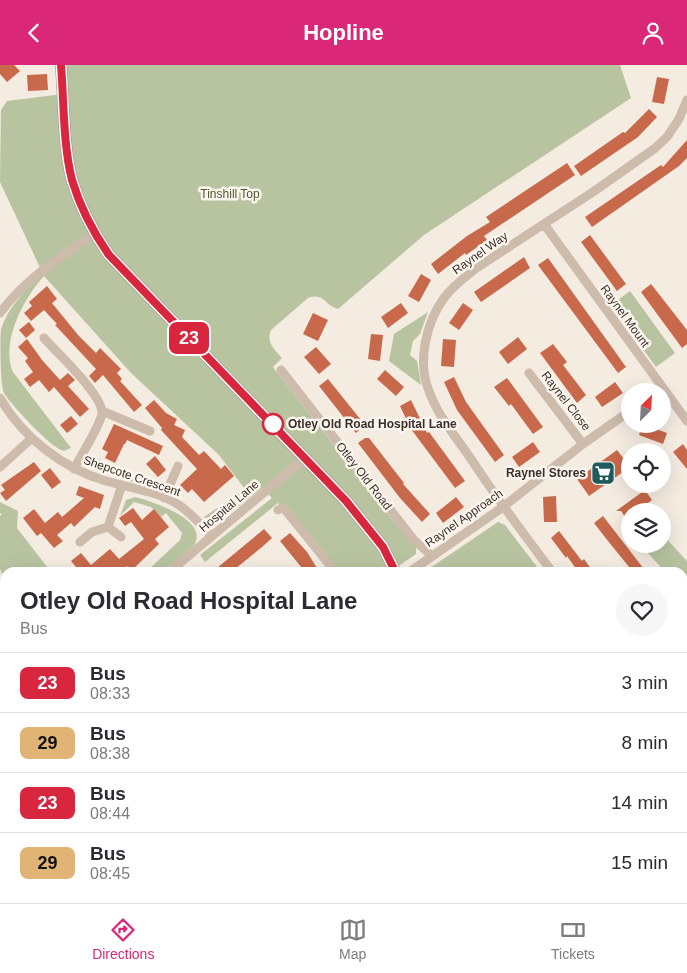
<!DOCTYPE html>
<html lang="en">
<head>
<meta charset="utf-8">
<style>
  body { margin:0; font-family:Arial,sans-serif; background:#f7f7f7; color:#2b2b33; height:100vh; display:flex; flex-direction:column; font-size:19px; white-space:nowrap }
  * { box-sizing:border-box; margin:0 }
  p { font-size:16px; color:#7c7c81 }
  .icon { flex:none; width:28px; height:28px; fill:none; stroke:currentColor; stroke-width:2; stroke-linecap:round; stroke-linejoin:round }
  .map { position:relative; flex:1; overflow:hidden }
  .panel { position:absolute; left:0px; top:502px; width:688px; height:336px; display:flex; flex-direction:column; background:#fff; border-radius:15px 15px 0 0; box-shadow:0 5px 20px #0002 }
  .panel>* { flex:none }
  .badge { padding:0 10px; border-radius:8px; font-size:18px; line-height:32px }
  .needle { width:32px; rotate:24deg }
  .fabs { position:absolute; left:621px; top:318px; display:grid; gap:10px }
  .fabs a { display:grid; place-items:center; width:50px; height:50px; border-radius:50%; background:#fff; box-shadow:0 5px 20px #0002; font-size:25px }
  .map>.badge { position:absolute; translate:-50% -50%; box-shadow:0 0 0 2px #fff }
  .round { display:grid; place-items:center; flex:none; width:52px; height:52px; border-radius:26px; background:#f7f7f7 }
  .head { display:flex; align-items:center; justify-content:space-between; height:85px; padding:0 20px }
  h1 { font-size:24px; font-weight:700; line-height:38px }
  ul { padding:0; list-style:none }
  li { display:flex; align-items:center; gap:15px; height:60px; padding:0 20px; border-top:1px solid #e1e1e2 }
  li div { flex:1 }
  li b { display:block; font-size:19px }
  li em { font-style:normal }
  li .badge { min-width:55px; font-weight:700; text-align:center }
  header { display:flex; justify-content:space-between; align-items:center; height:65px; padding:0 20px; background:#db2777; color:#fff; font-size:22px; font-weight:700 }
  .dock { display:flex; justify-content:space-around; align-items:center; height:70px; border-top:1px solid #e1e1e2; background:#fff; font-size:14px; color:#7c7c81 }
  .dock a { display:grid; justify-items:center; gap:2px }
  .dock .on { color:#db2777 }
  .map>svg:first-child { display:block }
  .green { fill:#b8c4a0 }
  .building { fill:#c8694b }
  .lines { fill:none; stroke-linecap:round; stroke-linejoin:round }
  .street { stroke:#cdbbac; stroke-width:9 }
  .secondary { stroke:#a18a7d; stroke-width:12 }
  .line-casing { stroke:#fff; stroke-width:11 }
  .line { stroke:#d7263d; stroke-width:8 }
  .stop-dot { fill:#fff; stroke:#d7263d; stroke-width:2.5 }
  .labels { text-anchor:middle; stroke-width:5; stroke-linejoin:round; paint-order:stroke }
  .park-label { font-size:12px; fill:#4a5a2e; stroke:#fbf5ee }
  .street-label { font-size:12px; fill:#3b302b; stroke:#fbf5ee }
  .stop-label { font-size:12px; font-weight:bold; fill:#3b302b; stroke:#fbf5ee; text-anchor:start }
  .poi-label { font-size:12px; font-weight:bold; fill:#3b302b; stroke:#fbf5ee; text-anchor:end }
</style>
</head>
<body>
<header><svg class="icon" aria-label="back" viewBox="0 0 24 24"><path d="M15 5l-7 7 7 7"/></svg>Hopline<svg class="icon" aria-label="person" viewBox="0 0 24 24"><circle cx="12" cy="8" r="4"/><path d="M4 21q1-7 8-7t8 7"/></svg></header>
<div class="map">
<svg width="687" height="838" viewBox="0 0 687 838">
  <rect width="100%" height="100%" fill="#f4ebe1"/>
  <path class="green" d="M 61,0 L 620,0 L 631,33 L 424,170 L 338,244 C 324,240 324,227 308,233 L 271,265 C 266,277 274,284 282,293 L 273,302 L 390,452 L 416,482 L 416,489 L 390,507 L 336,507 L 278,438 L 205,497 L 200,490 L 272,433 L 262,423 L 221,456 L 211,456 L 204,452 L 245,424 L 219,390 L 131,308 L 44,211 C 24,233 0,277 13,307 L 71,383 C 68,384 65,387 61,385 C 50,381 10,339 4,328 C 0,319 0,274 1,264 C 8,242 26,224 43,209 L 0,117 L 1,45 L 7,36 L 63,29 Z
    M 630,226 L 675,288 L 656,302 L 611,240 Z
    M 428,247 L 420,269 L 413,276 L 410,290 L 417,296 L 421,320 L 389,296 L 394,269 Z
    M 87,389 L 157,421 C 147,423 94,406 88,398 Z
    M 135,432 C 151,436 210,455 194,480 C 188,488 169,501 161,507 L 146,507 L 180,475 L 182,468 L 166,448 L 161,452 L 151,442 L 134,437 L 120,451 L 126,435 Z
    M 0,437 L 18,446 L 17,463 L 51,507 L 5,508 L 5,514 L 0,504 L 0,451 L 2,449 L 0,448 Z
    M 498,457 L 505,460 L 541,507 L 424,507 Z
    M 663,470 L 687,496 L 687,524 L 685,527 L 683,525 L 682,508 L 665,507 L 647,487 L 656,479 L 662,479 Z
    M 5,526 L 5,620 L 0,623 L 0,536 Z
    M 5,638 L 5,823 L 0,822 L 0,700 L 4,696 L 0,693 L 0,642 Z
    M 682,730 L 687,732 L 687,787 L 683,788 Z
    M 54,834 L 189,834 L 188,838 L 74,838 Z
    M 464,834 L 543,834 L 543,838 L 465,838 Z"/>
  <path class="building" d="M 0,0 L 14,0 L 20,6 L 7,17 L 0,9 Z
    M 47,9 L 48,25 L 28,26 L 27,10 Z
    M 657,12 L 669,14 L 664,39 L 652,37 Z
    M 649,44 L 657,52 L 638,72 L 581,111 L 574,101 L 623,67 L 625,68 Z
    M 687,75 L 687,93 L 679,101 L 592,162 L 585,152 L 661,100 L 663,102 Z
    M 567,98 L 575,110 L 484,171 L 487,175 L 466,190 L 465,188 L 438,209 L 431,199 L 467,171 L 490,157 L 486,152 Z
    M 590,170 L 626,219 L 617,226 L 581,177 Z
    M 524,192 L 530,203 L 481,237 L 474,227 Z
    M 548,193 L 626,302 L 618,308 L 538,200 Z
    M 421,209 L 431,215 L 419,237 L 408,231 Z
    M 651,219 L 687,265 L 687,279 L 682,283 L 641,227 Z
    M 47,221 L 57,234 L 52,238 L 78,270 L 96,288 L 100,283 L 121,304 L 117,308 L 122,314 L 120,316 L 142,340 L 134,347 L 103,310 L 95,318 L 89,311 L 96,304 L 55,260 L 57,259 L 44,245 L 31,256 L 24,248 L 32,241 L 29,237 Z
    M 401,238 L 408,248 L 388,263 L 381,252 Z
    M 463,238 L 473,245 L 459,265 L 449,258 Z
    M 313,248 L 328,255 L 318,276 L 303,269 Z
    M 29,257 L 35,265 L 26,273 L 19,265 Z
    M 371,269 L 383,270 L 380,296 L 368,294 Z
    M 518,272 L 527,284 L 508,299 L 499,287 Z
    M 27,274 L 42,295 L 60,315 L 68,308 L 75,315 L 68,321 L 89,344 L 80,352 L 54,322 L 49,327 L 39,315 L 30,322 L 24,314 L 33,307 L 25,296 L 28,293 L 18,282 Z
    M 443,274 L 456,275 L 454,302 L 441,301 Z
    M 553,279 L 567,297 L 563,300 L 586,330 L 577,338 L 540,288 Z
    M 316,282 L 331,299 L 319,309 L 304,292 Z
    M 385,305 L 404,322 L 396,331 L 377,314 Z
    M 454,312 L 466,337 L 504,390 L 495,397 L 457,345 L 444,317 Z
    M 507,313 L 543,362 L 533,369 L 511,339 L 509,341 L 494,322 Z
    M 328,314 L 365,360 L 356,368 L 319,321 Z
    M 615,317 L 623,328 L 602,342 L 595,332 Z
    M 154,335 L 166,348 L 177,354 L 174,360 L 185,365 L 182,372 L 199,390 L 204,386 L 221,404 L 225,400 L 234,411 L 204,437 L 192,424 L 188,428 L 180,420 L 197,404 L 161,365 L 162,363 L 145,343 Z
    M 411,335 L 427,368 L 429,367 L 465,416 L 455,423 L 411,364 L 400,341 Z
    M 71,351 L 78,359 L 67,368 L 60,360 Z
    M 114,359 L 163,381 L 159,390 L 127,375 L 125,379 L 124,379 L 115,398 L 105,393 L 108,387 L 102,384 Z
    M 643,359 L 667,368 L 663,379 L 639,370 Z
    M 365,373 L 369,373 L 404,418 L 403,419 L 430,449 L 422,457 L 400,433 L 358,378 Z
    M 533,377 L 540,387 L 519,402 L 512,392 Z
    M 683,379 L 687,385 L 687,404 L 673,387 Z
    M 617,385 L 630,402 L 589,431 L 577,414 Z
    M 155,391 L 166,405 L 158,412 L 146,399 Z
    M 34,397 L 41,406 L 6,436 L 0,428 L 5,425 L 1,420 Z
    M 50,403 L 61,417 L 52,424 L 41,410 Z
    M 79,421 L 104,430 L 100,444 L 95,442 L 74,462 L 71,458 L 57,470 L 63,476 L 54,483 L 41,468 L 37,471 L 23,453 L 34,444 L 45,458 L 58,447 L 62,452 L 84,433 L 76,430 Z
    M 645,425 L 652,435 L 637,446 L 630,446 L 630,459 L 621,446 L 616,446 Z
    M 556,431 L 557,457 L 544,457 L 543,432 Z
    M 456,432 L 464,442 L 443,458 L 436,448 Z
    M 133,443 L 142,455 L 154,444 L 169,462 L 155,474 L 159,479 L 131,506 L 127,501 L 119,508 L 81,508 L 71,496 L 81,488 L 91,500 L 110,484 L 119,494 L 144,474 L 131,457 L 125,461 L 119,453 Z
    M 603,451 L 647,508 L 634,508 L 608,476 L 594,458 Z
    M 264,464 L 272,473 L 262,482 L 230,508 L 211,508 Z
    M 559,466 L 582,496 L 584,494 L 594,508 L 579,508 L 567,491 L 566,493 L 551,473 Z
    M 290,468 L 307,487 L 320,508 L 306,508 L 280,476 Z"/>
  <g class="lines">
    <path class="street" d="M 544,159 L 687,356
      M 0,248 C 27,212 58,194 94,169
      M 44,273 C 56,287 104,331 102,349 C 99,363 81,390 74,404
      M 281,305 L 414,475 L 431,490
      M 529,308 L 583,379
      M 0,333 C 22,372 64,404 106,416 C 130,423 158,426 179,440 C 191,448 202,461 212,471
      M 102,346 L 150,366
      M 0,402 L 32,373
      M 164,433 L 178,401
      M 278,445 L 283,442 L 336,508
      M 108,462 L 122,420
      M 80,477 L 92,467 L 108,462 L 121,472
      M 168,508 L 305,393
      M 408,508 L 503,442 L 583,379 L 630,346
      M 553,508 C 525,471 498,435 473,397 C 458,374 438,352 429,326 C 417,297 426,258 444,233 C 453,221 464,213 475,204 L 593,127 L 654,84 L 667,72 L 679,54 L 687,35
      M 0,635 L 5,631
      M 682,659 L 687,660
      M 464,834 L 465,838
      M 237,838 L 238,834
      M 552,838 L 552,834"/>
    <path class="secondary" d="M 61,0 C 64,37 63,79 72,115 C 80,142 93,167 109,190 L 346,436 L 383,482 L 396,508
      M 501,834 L 501,838"/>
  </g>
  <g class="lines">
    <g class="line-casing">
      <path id="line" d="M 61,0 C 64,36 63,80 72,115 C 80,142 93,167 109,190 L 346,436 L 383,482 L 396,508"/>
    </g>
    <use href="#line" class="line"/>
  </g>
  <defs>
    <g id="supermarket-square" transform="scale(1.25)"><rect x="-9" y="-9" width="18" height="18" rx="4" fill="#1f5a5e" stroke="#fbf5ee"/><path d="M-6-5.5h2.5l.6 2H6L4.5 2H-2.5L-4.4-4H-6ZM-1.5 3.2a1.3 1.3 0 1 0 .1 0ZM3 3.2a1.3 1.3 0 1 0 .1 0Z" fill="#fff"/></g>
  </defs>
  <g fill-rule="evenodd">
    <use href="#supermarket-square" x="603" y="408"/>
  </g>
  <circle class="stop-dot" cx="273" cy="359" r="10"/>
  <g class="labels">
    <g class="park-label">
      <text x="230" y="133">Tinshill Top</text>
    </g>
    <g class="street-label">
      <text transform="translate(480 188) rotate(-35)" y="4">Raynel Way</text>
      <text transform="translate(625 251) rotate(54)" y="4">Raynel Mount</text>
      <text transform="translate(566 336) rotate(52)" y="4">Raynel Close</text>
      <text transform="translate(132 411) rotate(19)" y="4">Shepcote Crescent</text>
      <text transform="translate(364 411) rotate(52)" y="4">Otley Old Road</text>
      <text transform="translate(229 441) rotate(-40)" y="4">Hospital Lane</text>
      <text transform="translate(464 453) rotate(-35)" y="4">Raynel Approach</text>
    </g>
    <g class="stop-label">
      <text x="288" y="363">Otley Old Road Hospital Lane</text>
    </g>
    <g class="poi-label">
      <text x="586" y="412">Raynel Stores</text>
    </g>
  </g>
</svg>
<div class="fabs">
<a><svg class="needle" viewBox="-14 -14 28 28"><path d="M0-13l5 13h-10z" fill="#e53935"/><path d="M0 13l5-13h-10z" fill="#7c7c81"/></svg></a>
<a><svg class="icon" aria-label="locate" viewBox="0 0 24 24"><circle cx="12" cy="12" r="6"/><path d="M12 2v4M12 18v4M2 12h4M18 12h4"/></svg></a>
<a><svg class="icon" aria-label="layers" viewBox="0 0 24 24"><path d="M12 4l9 5-9 5-9-5zM3 14l9 5 9-5"/></svg></a>
</div>
<b class="badge" style="left:189px;top:273px;background:#d7263d;color:#fff">23</b>
<section class="panel">
<div class="head"><div><h1>Otley Old Road Hospital Lane</h1><p>Bus</p></div><a class="round"><svg class="icon" aria-label="heart" viewBox="0 0 24 24"><path d="M12 20l-8-8c-3-5 5-10 8-4 3-6 11-1 8 4z"/></svg></a></div>
<ul>
<li><span class="badge" style="background:#d7263d;color:#fff">23</span><div><b>Bus</b><p>08:33</p></div><em>3 min</em></li>
<li><span class="badge" style="background:#e1b475;color:#111">29</span><div><b>Bus</b><p>08:38</p></div><em>8 min</em></li>
<li><span class="badge" style="background:#d7263d;color:#fff">23</span><div><b>Bus</b><p>08:44</p></div><em>14 min</em></li>
<li><span class="badge" style="background:#e1b475;color:#111">29</span><div><b>Bus</b><p>08:45</p></div><em>15 min</em></li>
</ul>
</section>
</div>
<nav class="dock">
<a class="on"><svg class="icon" aria-label="directions" viewBox="0 0 24 24"><path d="M12 3l9 9-9 9-9-9zM9 14v-3h6M13 9l2 2-2 2"/></svg>Directions</a>
<a><svg class="icon" aria-label="map" viewBox="0 0 24 24"><path d="M3 6l6-2 6 2 6-2v14l-6 2-6-2-6 2zM9 4v14M15 6v14"/></svg>Map</a>
<a><svg class="icon" aria-label="tickets" viewBox="0 0 24 24"><path d="M3 7h18v10H3zM15 7v10"/></svg>Tickets</a>
</nav>
</body>
</html>
